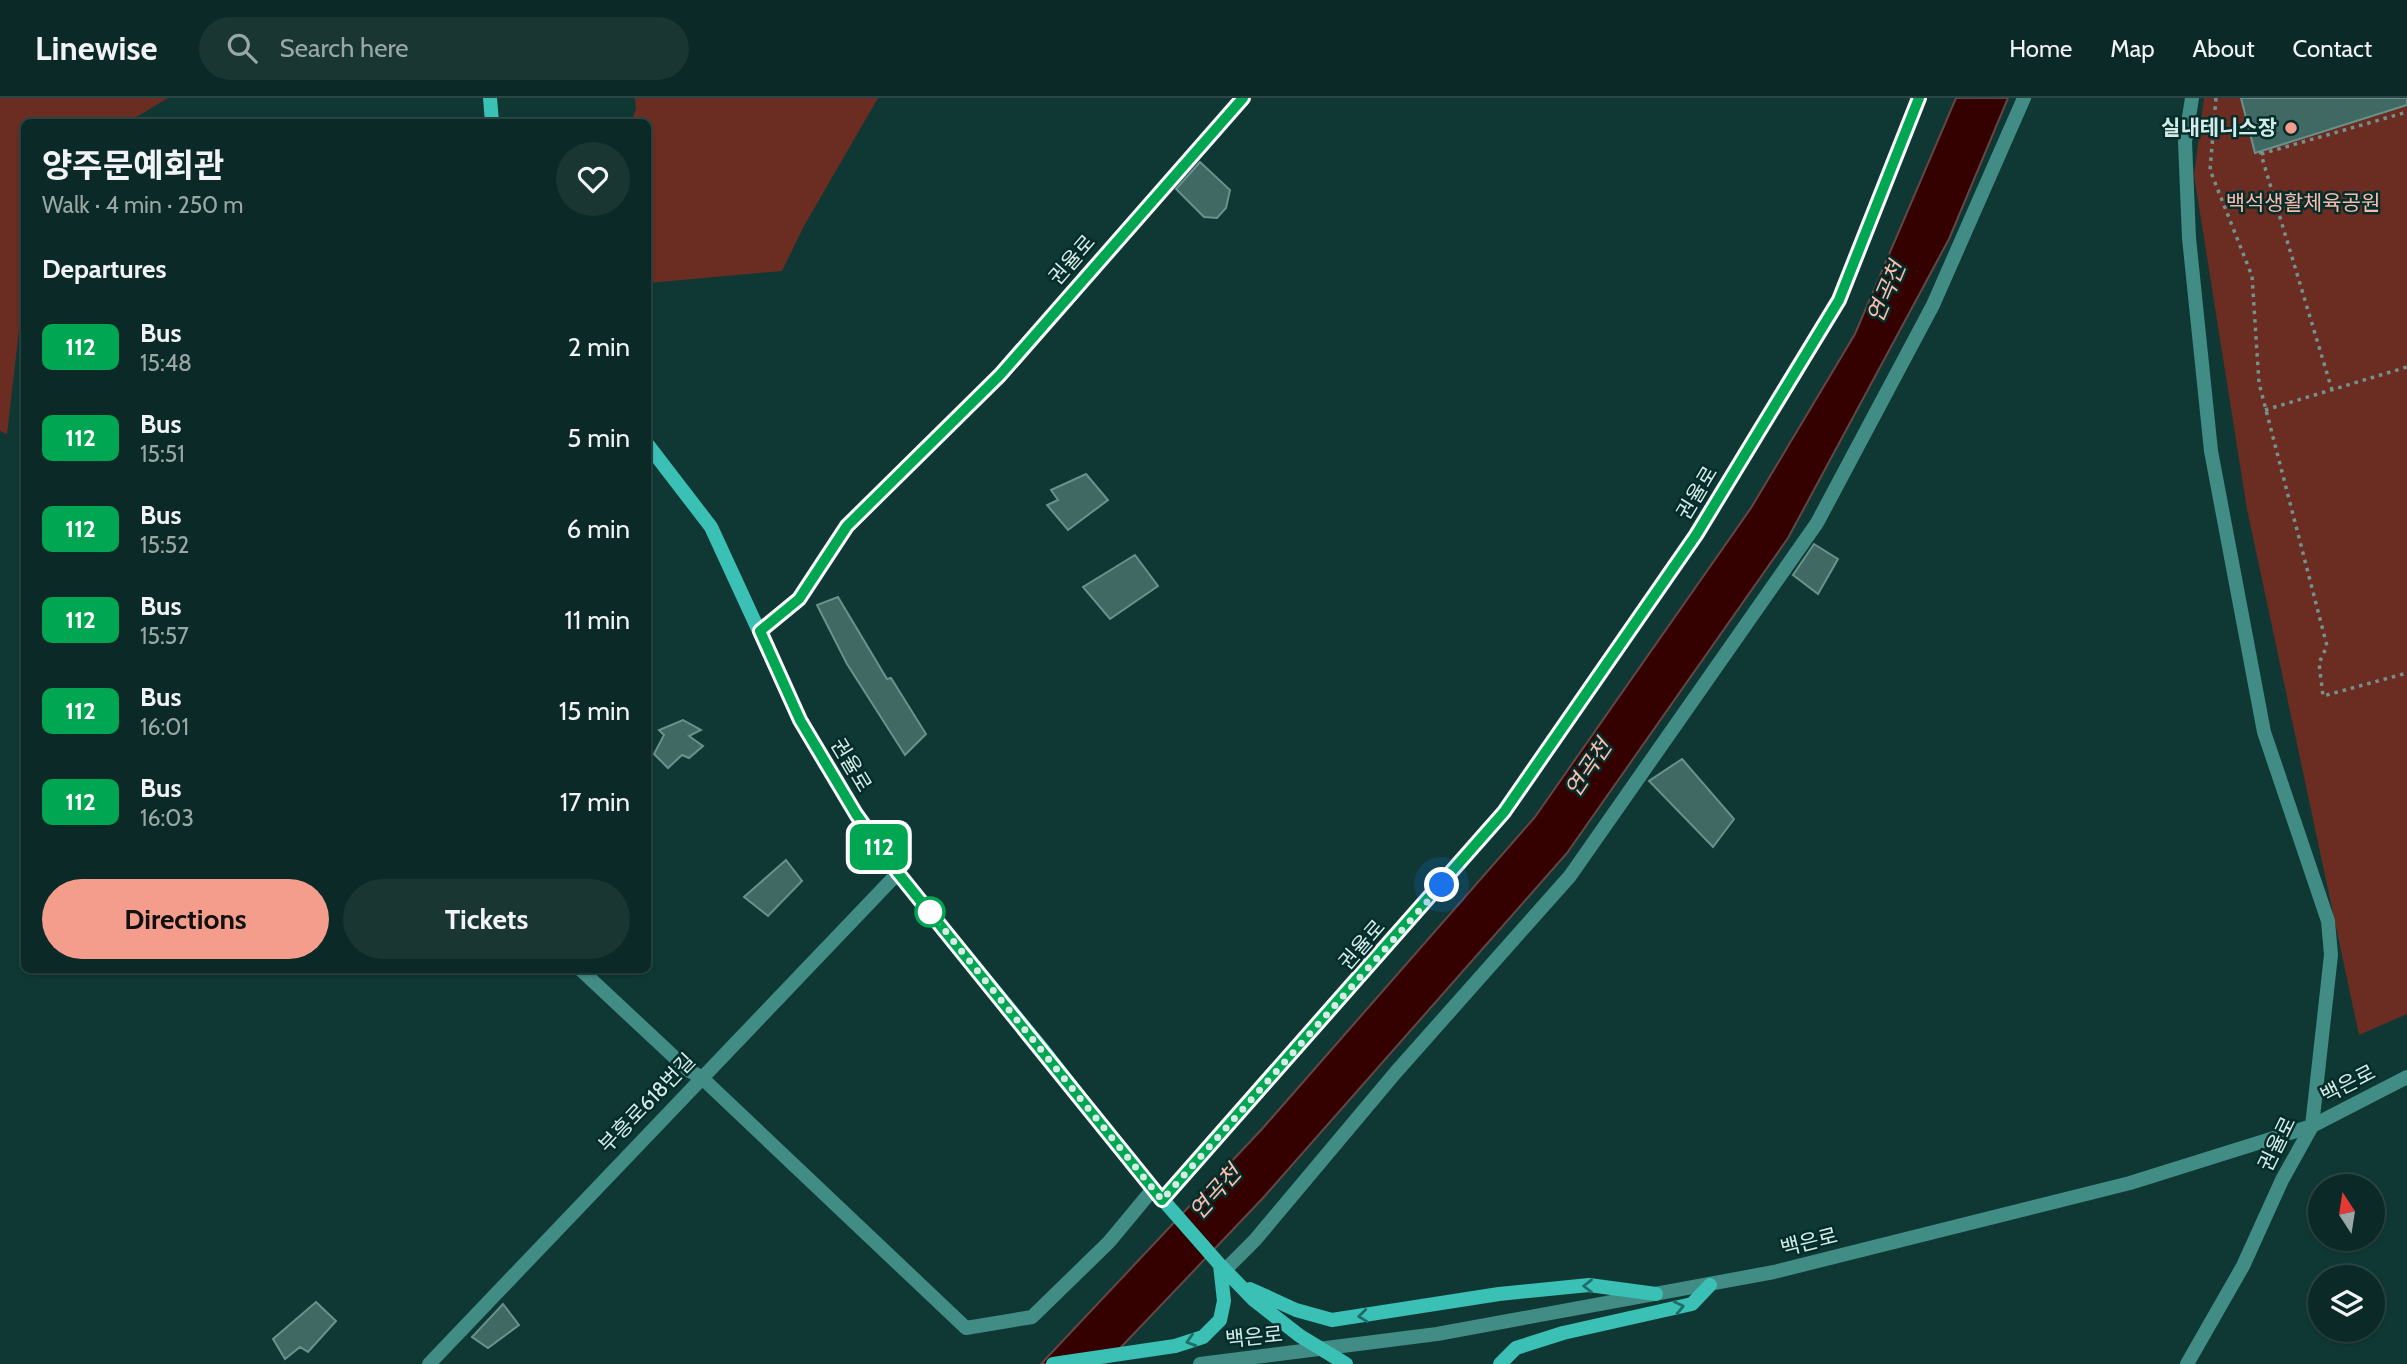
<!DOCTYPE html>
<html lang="en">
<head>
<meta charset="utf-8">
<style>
  body { margin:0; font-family:Cabin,"Noto Sans KR",sans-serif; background:#193633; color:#f1f3f6; height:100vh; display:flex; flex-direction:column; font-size:26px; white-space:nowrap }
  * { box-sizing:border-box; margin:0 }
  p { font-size:23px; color:#9aa7a7 }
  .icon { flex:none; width:38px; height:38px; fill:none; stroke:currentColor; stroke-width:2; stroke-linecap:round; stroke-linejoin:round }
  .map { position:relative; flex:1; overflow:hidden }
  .side { position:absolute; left:21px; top:21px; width:630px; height:854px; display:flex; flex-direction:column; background:#0b2a27; border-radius:10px; box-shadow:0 2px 5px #0004,0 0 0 2px #2b4644 }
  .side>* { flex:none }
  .badge { padding:0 14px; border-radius:10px; font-size:24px; line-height:46px }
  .needle { width:46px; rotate:348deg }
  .controls { position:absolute; left:2308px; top:1076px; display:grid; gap:14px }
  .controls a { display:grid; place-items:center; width:77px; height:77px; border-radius:50%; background:#0b2a27; box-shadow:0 2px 5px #0004,0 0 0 2px #2b4644; font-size:35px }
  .you { position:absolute; width:35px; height:35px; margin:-18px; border:5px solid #fff; border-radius:50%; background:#1a73e8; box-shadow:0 0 0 10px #1a73e833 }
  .map>.badge { position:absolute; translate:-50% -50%; box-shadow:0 0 0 4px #fff }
  h2 { padding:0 21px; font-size:26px; line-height:63px }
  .round { display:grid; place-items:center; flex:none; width:74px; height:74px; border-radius:37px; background:#193633 }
  .headline { display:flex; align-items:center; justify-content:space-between; height:119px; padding:0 21px }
  h1 { font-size:33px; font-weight:700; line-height:52px }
  .cta { display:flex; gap:14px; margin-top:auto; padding:14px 21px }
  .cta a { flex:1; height:80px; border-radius:42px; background:#f49d8c; color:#111; font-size:28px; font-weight:700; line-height:80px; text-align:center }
  .cta a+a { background:#193633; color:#f1f3f6 }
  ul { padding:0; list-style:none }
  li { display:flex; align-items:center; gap:21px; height:91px; padding:0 21px }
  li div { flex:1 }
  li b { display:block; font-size:26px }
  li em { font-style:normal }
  li .badge { min-width:77px; font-weight:700; text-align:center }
  header { display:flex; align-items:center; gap:42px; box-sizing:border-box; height:98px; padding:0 35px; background:#0b2a27; border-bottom:2px solid #2b4644 }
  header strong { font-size:33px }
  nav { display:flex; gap:38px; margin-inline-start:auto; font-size:24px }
  .search { width:490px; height:63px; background:#193633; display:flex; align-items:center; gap:18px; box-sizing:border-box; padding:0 24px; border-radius:38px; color:#9aa7a7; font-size:26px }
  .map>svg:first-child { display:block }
  .green { fill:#6b2d22 }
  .water { fill:#350000; stroke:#654646; stroke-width:2 }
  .building { fill:#416964; stroke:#6a928d; stroke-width:2 }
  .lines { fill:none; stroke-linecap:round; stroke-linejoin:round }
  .path { stroke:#73928e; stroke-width:3.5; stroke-dasharray:3.5 5; stroke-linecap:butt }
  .minor { stroke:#418c85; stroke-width:14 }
  .tertiary { stroke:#418c85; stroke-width:14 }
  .secondary { stroke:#3ac0b5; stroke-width:14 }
  .oneway { stroke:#1c6f69 }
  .line-casing { stroke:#fff; stroke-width:16 }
  .line { stroke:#00a651; stroke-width:10 }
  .walk { stroke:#d6ebe8; stroke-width:7; stroke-dasharray:0 12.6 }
  .poi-dot { fill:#f49d8c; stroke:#032d2a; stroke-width:2.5 }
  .stop-dot { fill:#fff; stroke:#00a651; stroke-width:3.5 }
  .labels { text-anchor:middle; stroke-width:5; stroke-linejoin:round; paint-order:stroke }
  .poi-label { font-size:21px; font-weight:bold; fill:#d6ebe8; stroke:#032d2a; text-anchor:end }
  .park-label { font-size:21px; fill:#fdb9ab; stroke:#032d2a }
  .street-label { font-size:21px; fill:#d6ebe8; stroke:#032d2a }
  .water-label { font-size:23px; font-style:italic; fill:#ffbbad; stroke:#032d2a }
</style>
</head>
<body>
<header>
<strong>Linewise</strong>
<div class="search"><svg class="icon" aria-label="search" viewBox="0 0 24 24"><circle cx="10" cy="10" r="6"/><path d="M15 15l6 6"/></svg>Search here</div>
<nav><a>Home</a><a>Map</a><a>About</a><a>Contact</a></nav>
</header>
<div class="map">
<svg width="2407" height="1266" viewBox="0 0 2407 1266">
  <rect width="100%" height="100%" fill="#0f3834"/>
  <path class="green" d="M 0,0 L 168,0 L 128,24 L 24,24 L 24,189 L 7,336 L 0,333 Z
    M 635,0 L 878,0 L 804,128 L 782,173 L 648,185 L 648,24 L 631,24 L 636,11 Z
    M 2204,0 L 2407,0 L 2407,916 L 2359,937 L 2247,411 L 2194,77 Z"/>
  <path class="water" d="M 1956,0 L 2008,0 L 1949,141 L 1788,440 L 1567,755 L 1262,1101 L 1105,1266 L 1041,1266 L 1262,1031 L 1535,719 L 1751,410 L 1855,236 Z"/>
  <path class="building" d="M 2241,0 L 2407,0 L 2407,7 L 2255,55 Z
    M 1200,64 L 1230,92 L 1226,110 L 1217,120 L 1204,119 L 1176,91 Z
    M 1086,376 L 1108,402 L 1068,432 L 1047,407 L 1058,402 L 1051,392 Z
    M 1814,446 L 1838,461 L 1818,496 L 1793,477 Z
    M 1135,457 L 1158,488 L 1110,521 L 1083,489 Z
    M 838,499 L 887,581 L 891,580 L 926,636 L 905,657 L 847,566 L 817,507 Z
    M 683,622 L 701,632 L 689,638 L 703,648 L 689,660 L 682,657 L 668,670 L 654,656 L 664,637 L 659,632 Z
    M 1682,661 L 1734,721 L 1713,749 L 1649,683 Z
    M 786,762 L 802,783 L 768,818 L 744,799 Z
    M 316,1204 L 336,1223 L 308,1254 L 300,1249 L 285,1261 L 273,1241 Z
    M 503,1206 L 519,1227 L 488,1250 L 472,1239 Z"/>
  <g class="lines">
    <path class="path" d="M 2216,0 L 2210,72 L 2252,178 L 2259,285 L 2327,548 L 2319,565 L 2323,598 L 2407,575
      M 2260,53 L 2332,292
      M 2261,56 L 2407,14
      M 2265,312 L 2407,269"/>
    <path class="minor" d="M 760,533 L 799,501 L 847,428 L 1001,277 L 1243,0
      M 581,872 L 688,972 L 701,979 L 966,1230 L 1032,1219 L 1109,1144 L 1153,1091
      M 1162,1102 L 1504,714 L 1696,437 L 1839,202 L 1919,0
      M 1225,1172 L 1255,1142 L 1396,974 L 1570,778 L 1817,425 L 1933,207 L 2024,0
      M 429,1266 L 898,775
      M 2187,1266 L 2243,1168 L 2282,1082 L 2312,1028 L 2331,857 L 2328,823 L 2264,634 L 2211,353 L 2189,140 L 2185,44 L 2192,0"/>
    <path class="tertiary" d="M 1200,1266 L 1437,1236 L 1774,1174 L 2130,1085 L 2312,1028 L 2407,979"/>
    <path class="secondary" d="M 490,0 L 492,24
      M 648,347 L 711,429 L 800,622 L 856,716 L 898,775 L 1044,953 L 1135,1070 L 1220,1167 L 1254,1202 L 1300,1238 L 1346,1266
      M 1250,1191 L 1296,1212 L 1332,1222 L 1499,1196 L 1589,1187 L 1656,1196
      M 1053,1266 L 1175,1248 L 1203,1239 L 1220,1222 L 1224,1203 L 1220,1167
      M 1500,1266 L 1516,1250 L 1563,1235 L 1692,1206 L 1710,1187"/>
  </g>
  <defs><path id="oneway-chevron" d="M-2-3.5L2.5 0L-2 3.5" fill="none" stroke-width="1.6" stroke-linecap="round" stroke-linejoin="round" transform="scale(1.75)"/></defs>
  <g class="oneway">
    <use href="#oneway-chevron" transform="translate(1588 1188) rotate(-180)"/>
    <use href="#oneway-chevron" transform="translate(1679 1209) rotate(-13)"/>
    <use href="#oneway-chevron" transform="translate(1363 1218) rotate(173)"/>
    <use href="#oneway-chevron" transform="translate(1191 1243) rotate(163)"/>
  </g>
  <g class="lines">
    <g class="line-casing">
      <path id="line" d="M 1243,0 L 1000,277 L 847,428 L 799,501 L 760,533 L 800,622 L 856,716 L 898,775 L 1162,1102 L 1504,714 L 1696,437 L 1839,202 L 1919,0"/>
    </g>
    <use href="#line" class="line"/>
    <path class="walk" d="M 930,814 L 1162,1102 L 1442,787"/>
  </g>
  <circle class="poi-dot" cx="2291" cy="30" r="7"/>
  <circle class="stop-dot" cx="930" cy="814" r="14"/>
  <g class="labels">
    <g class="poi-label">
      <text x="2277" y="37">실내테니스장</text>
    </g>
    <g class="park-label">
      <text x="2303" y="112">백석생활체육공원</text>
    </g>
    <g class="street-label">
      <text transform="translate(1072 162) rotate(-49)" y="7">권율로</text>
      <text transform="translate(1697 395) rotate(-59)" y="7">권율로</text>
      <text transform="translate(851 667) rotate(59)" y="7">권율로</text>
      <text transform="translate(1362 847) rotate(-49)" y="7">권율로</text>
      <text transform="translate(2348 986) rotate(-27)" y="7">백은로</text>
      <text transform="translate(647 1005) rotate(-46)" y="7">부흥로618번길</text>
      <text transform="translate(2277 1046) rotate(-64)" y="7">권율로</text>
      <text transform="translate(1809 1144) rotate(-14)" y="7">백은로</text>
      <text transform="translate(1254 1239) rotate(-6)" y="7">백은로</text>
    </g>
    <g class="water-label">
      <text transform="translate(1886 194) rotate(-67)" y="8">연곡천</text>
      <text transform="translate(1588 670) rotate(-56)" y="8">연곡천</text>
      <text transform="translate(1215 1094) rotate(-48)" y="8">연곡천</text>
    </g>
  </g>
</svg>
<div class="controls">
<a><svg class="needle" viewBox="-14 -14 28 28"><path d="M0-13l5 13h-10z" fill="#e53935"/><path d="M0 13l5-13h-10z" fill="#9aa7a7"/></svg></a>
<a><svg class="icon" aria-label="layers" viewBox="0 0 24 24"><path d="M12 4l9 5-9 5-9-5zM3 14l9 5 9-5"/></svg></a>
</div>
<div class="you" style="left:1442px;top:787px"></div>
<b class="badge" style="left:879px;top:749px;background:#00a651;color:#fff">112</b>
<section class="side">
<div class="headline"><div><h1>양주문예회관</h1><p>Walk · 4 min · 250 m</p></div><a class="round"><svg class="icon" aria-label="heart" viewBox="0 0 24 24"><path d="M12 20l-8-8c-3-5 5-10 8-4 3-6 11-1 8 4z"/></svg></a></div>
<h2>Departures</h2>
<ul>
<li><span class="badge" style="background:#00a651;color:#fff">112</span><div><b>Bus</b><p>15:48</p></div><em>2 min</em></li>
<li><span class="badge" style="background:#00a651;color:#fff">112</span><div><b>Bus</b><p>15:51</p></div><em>5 min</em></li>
<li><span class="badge" style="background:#00a651;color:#fff">112</span><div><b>Bus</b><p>15:52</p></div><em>6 min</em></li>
<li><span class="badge" style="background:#00a651;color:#fff">112</span><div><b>Bus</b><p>15:57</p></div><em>11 min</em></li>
<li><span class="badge" style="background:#00a651;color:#fff">112</span><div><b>Bus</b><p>16:01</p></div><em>15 min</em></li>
<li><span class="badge" style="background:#00a651;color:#fff">112</span><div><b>Bus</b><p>16:03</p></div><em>17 min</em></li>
</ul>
<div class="cta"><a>Directions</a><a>Tickets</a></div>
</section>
</div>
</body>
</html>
